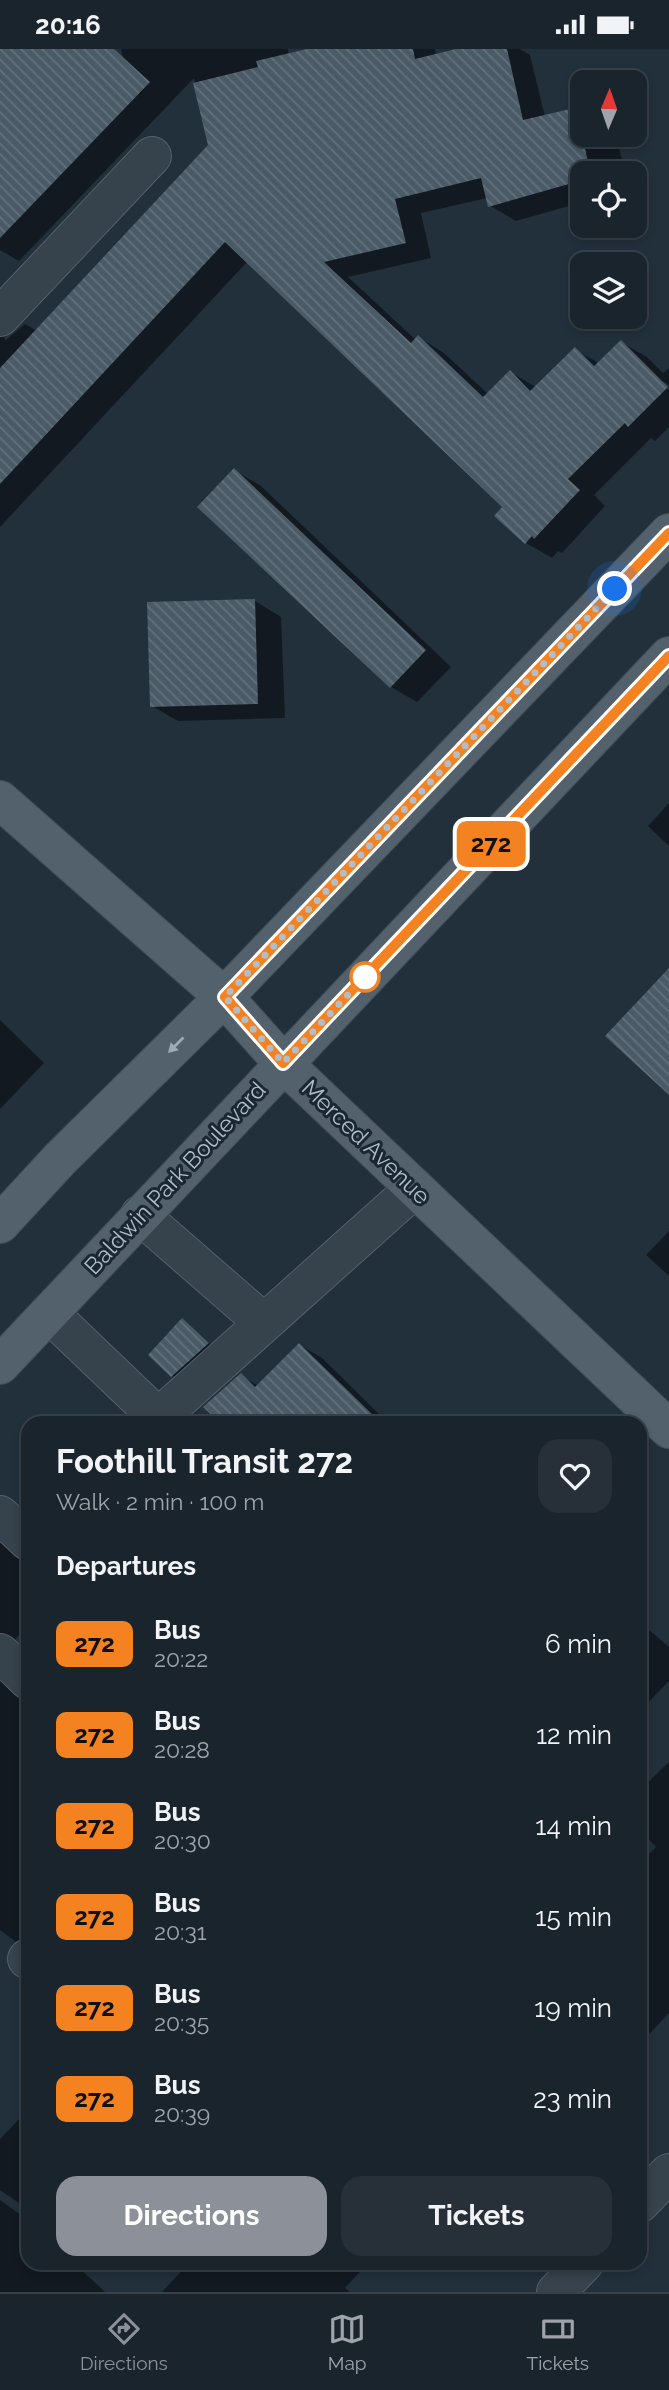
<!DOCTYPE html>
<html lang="en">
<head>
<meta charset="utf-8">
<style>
  body { margin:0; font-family:Raleway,sans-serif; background:#273039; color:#f1f3f6; height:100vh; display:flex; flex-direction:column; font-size:26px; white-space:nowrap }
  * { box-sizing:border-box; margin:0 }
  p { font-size:23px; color:#9fa4aa }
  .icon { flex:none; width:38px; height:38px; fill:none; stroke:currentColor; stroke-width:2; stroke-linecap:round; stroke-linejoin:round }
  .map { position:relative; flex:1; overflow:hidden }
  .panel { position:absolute; left:21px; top:1367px; width:626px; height:854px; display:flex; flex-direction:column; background:#1a242d; border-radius:21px; box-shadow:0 4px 10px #0003,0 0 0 2px #384149 }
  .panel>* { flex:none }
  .badge { padding:0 14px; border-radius:10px; font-size:24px; line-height:46px }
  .needle { width:46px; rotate:2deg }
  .buttons { position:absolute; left:570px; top:21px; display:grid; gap:14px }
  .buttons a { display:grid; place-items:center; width:77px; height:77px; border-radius:14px; background:#1a242d; box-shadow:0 4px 10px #0003,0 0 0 2px #384149; font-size:35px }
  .you { position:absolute; width:35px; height:35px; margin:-18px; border:5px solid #fff; border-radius:50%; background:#1a73e8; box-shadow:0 0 0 10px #1a73e833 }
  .map>.badge { position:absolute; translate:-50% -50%; box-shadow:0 0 0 4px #fff }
  h2 { padding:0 35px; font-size:26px; line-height:63px }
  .round { display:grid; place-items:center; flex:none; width:74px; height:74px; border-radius:21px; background:#273039 }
  .headline { display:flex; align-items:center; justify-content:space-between; height:119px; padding:0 35px }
  h1 { font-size:33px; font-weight:700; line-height:52px }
  .cta { display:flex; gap:14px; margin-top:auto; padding:14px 35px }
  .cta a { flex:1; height:80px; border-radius:21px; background:#8c9099; color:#fff; font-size:28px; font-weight:700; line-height:80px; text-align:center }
  .cta a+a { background:#273039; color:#f1f3f6 }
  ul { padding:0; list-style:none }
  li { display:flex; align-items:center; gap:21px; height:91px; padding:0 35px }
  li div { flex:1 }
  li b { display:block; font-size:26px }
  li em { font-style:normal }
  li .badge { min-width:77px; font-weight:700; text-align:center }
  .status { display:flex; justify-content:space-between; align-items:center; height:49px; padding:0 35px; background:#1a242d; direction:ltr }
  .status svg { height:19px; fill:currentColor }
  .dock { display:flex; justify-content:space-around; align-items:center; height:98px; border-top:2px solid #384149; background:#1a242d; font-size:19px; color:#9fa4aa }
  .dock a { display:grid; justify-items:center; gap:4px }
  .dock .on { color:#8c9099 }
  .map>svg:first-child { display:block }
  .shadow { fill:#0007 }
  .building { fill:url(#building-back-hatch) }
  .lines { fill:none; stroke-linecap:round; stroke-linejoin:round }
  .minor-casing { stroke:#54606a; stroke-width:40 }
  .major-casing { stroke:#3f4b55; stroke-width:40 }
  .minor { stroke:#36424c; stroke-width:38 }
  .major { stroke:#53616c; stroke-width:38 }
  .oneway { fill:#9eabb6 }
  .line-casing { stroke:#fff; stroke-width:16 }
  .line { stroke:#f58220; stroke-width:10 }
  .walk { stroke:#b1bdc8; stroke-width:7; stroke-dasharray:0 12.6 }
  .stop-dot { fill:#fff; stroke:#f58220; stroke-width:3.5 }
  .labels { text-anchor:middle; stroke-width:6; stroke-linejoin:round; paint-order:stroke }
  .street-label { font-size:23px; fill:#b1bdc8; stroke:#1b2731 }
</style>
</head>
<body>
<div class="status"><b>20:16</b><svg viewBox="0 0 49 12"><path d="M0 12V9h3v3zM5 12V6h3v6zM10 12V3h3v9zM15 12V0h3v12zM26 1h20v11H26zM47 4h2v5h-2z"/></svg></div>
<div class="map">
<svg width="669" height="2243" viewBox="0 0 669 2243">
  <defs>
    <pattern id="building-back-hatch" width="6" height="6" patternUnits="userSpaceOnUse" patternTransform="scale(1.75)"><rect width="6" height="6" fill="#4a5b67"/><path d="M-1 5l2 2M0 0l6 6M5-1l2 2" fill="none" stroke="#62717b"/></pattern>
  </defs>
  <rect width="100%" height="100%" fill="#22303c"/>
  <path class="shadow" d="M 0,0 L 94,0 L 129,33 L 121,0 L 288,0 L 289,6 L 315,0 L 435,0 L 436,6 L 463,0 L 520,0 L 530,6 L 545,68 L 583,86 L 616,86 L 624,119 L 613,124 L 583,124 L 583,153 L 516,172 L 489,156 L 487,149 L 421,164 L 431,209 L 348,228 L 416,291 L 418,288 L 444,304 L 488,345 L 510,323 L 536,338 L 575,301 L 599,314 L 621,293 L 647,308 L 663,324 L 669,319 L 669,336 L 662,332 L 660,335 L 669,341 L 669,378 L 655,392 L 651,389 L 594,446 L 605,457 L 562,504 L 558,502 L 552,509 L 526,494 L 505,458 L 248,212 L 0,478 L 0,241 L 5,292 L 25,275 L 37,282 L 210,96 L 194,29 L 19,212 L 0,201 Z
    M 234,421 L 261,437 L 451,618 L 417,653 L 391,638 Z
    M 255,552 L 281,568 L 285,669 L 178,672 L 152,657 Z
    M 669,754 L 669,797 L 648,777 Z
    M 0,971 L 44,1014 L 0,1060 Z
    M 669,1182 L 669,1227 L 646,1206 Z
    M 182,1272 L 218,1301 L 183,1333 L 172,1326 Z
    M 300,1296 L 322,1309 L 388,1374 L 221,1374 L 241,1327 L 259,1337 Z
    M 28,1444 L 28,1461 L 20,1453 Z
    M 0,1493 L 28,1513 L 28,1576 L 0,1607 Z
    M 640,1573 L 669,1598 L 669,1632 L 640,1662 Z
    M 0,1616 L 9,1635 L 28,1653 L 28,1902 L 0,1881 Z
    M 669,1713 L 669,1964 L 640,1995 L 640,1814 L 656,1798 L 640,1781 L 640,1741 Z
    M 28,2061 L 28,2160 L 0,2141 L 0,2090 Z
    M 0,2151 L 28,2171 L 28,2214 L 74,2214 L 105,2243 L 0,2243 Z
    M 189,2214 L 368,2214 L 345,2239 L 350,2243 L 162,2243 Z"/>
  <path class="building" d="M 0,0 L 114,0 L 150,33 L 0,189 Z
    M 307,0 L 413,0 L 415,10 L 456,0 L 507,0 L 523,71 L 583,57 L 583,89 L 590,124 L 583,124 L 583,131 L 488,158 L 481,129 L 395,150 L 406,194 L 324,213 L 411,294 L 418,286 L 483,348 L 510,321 L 530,342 L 575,298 L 594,317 L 621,291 L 668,338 L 628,378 L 625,374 L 568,430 L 580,441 L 534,490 L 532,487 L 525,495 L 494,467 L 502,458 L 225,193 L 0,435 L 0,319 L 208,96 L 193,34 L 258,18 L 256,12 Z
    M 234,419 L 426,601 L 390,639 L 197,458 Z
    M 255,550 L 258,655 L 150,658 L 147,553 Z
    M 669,919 L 669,1046 L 605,987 Z
    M 182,1269 L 209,1294 L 171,1328 L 148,1306 Z
    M 299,1294 L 381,1374 L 220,1374 L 203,1358 L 241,1324 L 255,1338 Z"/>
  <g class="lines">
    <g class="minor-casing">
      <path id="minor" d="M 0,268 L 152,107
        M 140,1166 L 264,1274
        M 49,1264 L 164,1374
        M 158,1369 L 415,1139
        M 0,1466 L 28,1492
        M 0,1604 L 28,1631
        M 27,1910 L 28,1909
        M 640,2154 L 669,2124
        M 556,2243 L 584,2214"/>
    </g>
    <g class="major-casing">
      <path id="major" d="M 0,751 L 224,948 L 283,1014 L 669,1380
        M 0,1175 L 60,1110 L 224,948 L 669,484
        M 0,1316 L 669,607"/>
    </g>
    <use href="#minor" class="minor"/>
    <use href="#major" class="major"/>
  </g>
  <defs><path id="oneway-solid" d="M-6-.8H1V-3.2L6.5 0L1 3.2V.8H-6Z" transform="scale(1.75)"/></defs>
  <use class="oneway" href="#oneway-solid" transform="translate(176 996) rotate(135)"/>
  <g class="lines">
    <g class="line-casing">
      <path id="line" d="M 669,484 L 225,948 L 283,1014 L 669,607"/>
    </g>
    <use href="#line" class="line"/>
    <path class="walk" d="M 365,928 L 283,1014 L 225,948 L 615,540"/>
  </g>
  <circle class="stop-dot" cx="365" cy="928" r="14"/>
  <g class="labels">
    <g class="street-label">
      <text transform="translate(366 1093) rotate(44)" y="8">Merced Avenue</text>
      <text transform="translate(175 1129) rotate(-47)" y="8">Baldwin Park Boulevard</text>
    </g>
  </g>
</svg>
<div class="buttons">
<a><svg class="needle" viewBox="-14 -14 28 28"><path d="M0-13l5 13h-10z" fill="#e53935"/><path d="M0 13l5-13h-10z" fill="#9fa4aa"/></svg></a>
<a><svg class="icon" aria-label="locate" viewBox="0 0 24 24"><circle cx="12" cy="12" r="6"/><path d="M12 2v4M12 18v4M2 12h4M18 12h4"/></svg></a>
<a><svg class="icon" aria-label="layers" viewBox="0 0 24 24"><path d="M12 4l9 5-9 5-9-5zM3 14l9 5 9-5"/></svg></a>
</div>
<div class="you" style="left:615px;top:540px"></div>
<b class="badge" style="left:491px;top:795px;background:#f58220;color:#111">272</b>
<section class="panel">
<div class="headline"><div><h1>Foothill Transit 272</h1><p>Walk · 2 min · 100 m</p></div><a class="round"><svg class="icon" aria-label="heart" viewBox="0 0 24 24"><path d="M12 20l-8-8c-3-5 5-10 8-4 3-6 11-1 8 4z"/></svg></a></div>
<h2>Departures</h2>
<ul>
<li><span class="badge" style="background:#f58220;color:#111">272</span><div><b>Bus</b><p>20:22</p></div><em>6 min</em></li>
<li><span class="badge" style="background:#f58220;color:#111">272</span><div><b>Bus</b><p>20:28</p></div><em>12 min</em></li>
<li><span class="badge" style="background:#f58220;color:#111">272</span><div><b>Bus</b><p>20:30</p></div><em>14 min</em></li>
<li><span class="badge" style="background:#f58220;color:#111">272</span><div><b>Bus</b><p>20:31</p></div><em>15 min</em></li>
<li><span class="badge" style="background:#f58220;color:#111">272</span><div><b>Bus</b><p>20:35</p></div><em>19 min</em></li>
<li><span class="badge" style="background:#f58220;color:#111">272</span><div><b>Bus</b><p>20:39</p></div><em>23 min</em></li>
</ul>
<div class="cta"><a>Directions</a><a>Tickets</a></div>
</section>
</div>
<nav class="dock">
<a class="on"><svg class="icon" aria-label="directions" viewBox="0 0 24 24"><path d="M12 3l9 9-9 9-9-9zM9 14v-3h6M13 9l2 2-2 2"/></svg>Directions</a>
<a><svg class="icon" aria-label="map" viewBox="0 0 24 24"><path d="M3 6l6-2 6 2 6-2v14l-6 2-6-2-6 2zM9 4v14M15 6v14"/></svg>Map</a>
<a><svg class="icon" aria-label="tickets" viewBox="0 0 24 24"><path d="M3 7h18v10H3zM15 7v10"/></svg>Tickets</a>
</nav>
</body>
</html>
